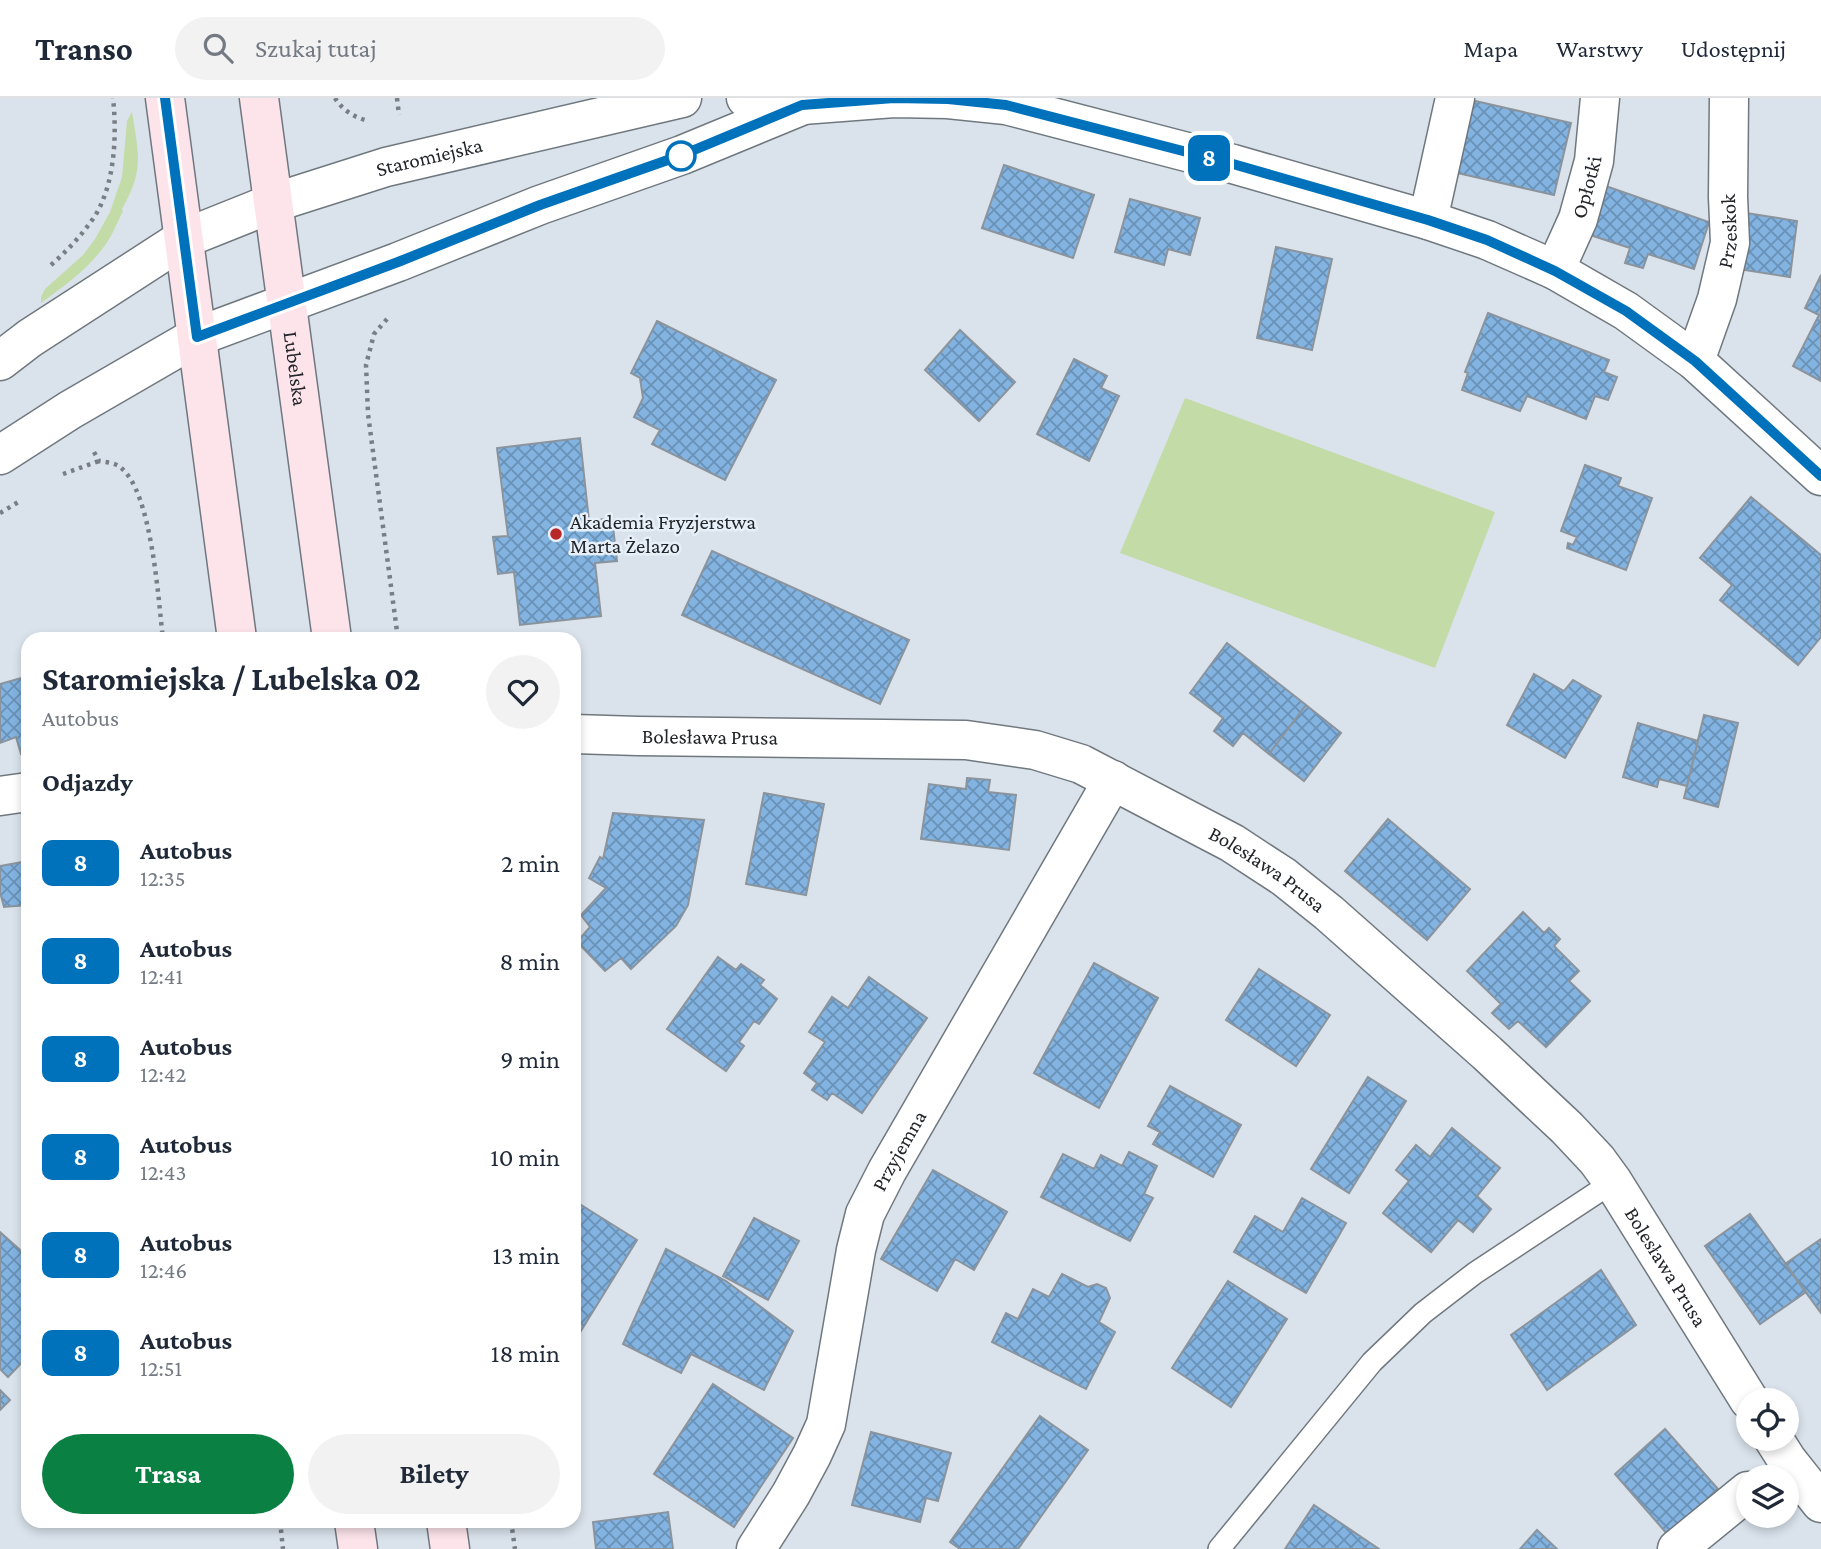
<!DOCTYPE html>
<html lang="pl">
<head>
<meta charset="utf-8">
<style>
  body { margin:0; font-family:"Crimson Pro",serif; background:#f2f2f3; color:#1f2937; height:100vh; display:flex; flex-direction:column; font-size:26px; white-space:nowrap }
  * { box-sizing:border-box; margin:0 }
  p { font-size:23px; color:#747a83 }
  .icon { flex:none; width:38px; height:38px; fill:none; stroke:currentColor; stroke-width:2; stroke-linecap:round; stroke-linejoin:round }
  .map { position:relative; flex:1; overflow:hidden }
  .sheet { position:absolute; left:21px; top:534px; width:560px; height:896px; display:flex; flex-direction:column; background:#fff; border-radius:21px; box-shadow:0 4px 10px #0003 }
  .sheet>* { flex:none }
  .badge { padding:0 14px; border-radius:10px; font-size:24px; line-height:46px }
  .fabs { position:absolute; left:1736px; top:1290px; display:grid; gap:14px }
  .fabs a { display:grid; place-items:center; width:63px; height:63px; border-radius:50%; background:#fff; box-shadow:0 4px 10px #0003; font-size:35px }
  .map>.badge { position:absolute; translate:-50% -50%; box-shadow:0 0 0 4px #fff }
  h2 { padding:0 21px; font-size:26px; line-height:63px }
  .round { display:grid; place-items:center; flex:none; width:74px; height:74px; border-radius:37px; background:#f2f2f3 }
  .head { display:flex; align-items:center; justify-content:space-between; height:119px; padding:0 21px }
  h1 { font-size:33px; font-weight:700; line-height:52px }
  .button { display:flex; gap:14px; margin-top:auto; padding:14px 21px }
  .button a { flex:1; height:80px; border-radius:42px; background:#0b8043; color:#fff; font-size:28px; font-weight:700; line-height:80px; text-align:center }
  .button a+a { background:#f2f2f3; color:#1f2937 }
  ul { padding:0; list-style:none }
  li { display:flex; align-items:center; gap:21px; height:98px; padding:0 21px }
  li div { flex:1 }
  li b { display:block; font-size:26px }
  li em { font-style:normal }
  li .badge { min-width:77px; font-weight:700; text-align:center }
  header { display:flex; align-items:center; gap:42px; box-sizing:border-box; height:98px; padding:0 35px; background:#fff; border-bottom:2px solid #e0e1e3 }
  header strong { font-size:33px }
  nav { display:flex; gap:38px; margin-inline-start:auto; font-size:24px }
  .search { width:490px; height:63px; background:#f2f2f3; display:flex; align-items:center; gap:18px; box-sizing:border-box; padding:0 24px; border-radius:38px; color:#747a83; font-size:26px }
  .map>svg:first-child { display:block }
  .grass { fill:#c3dba7 }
  .building { fill:url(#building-cross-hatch); stroke:#8b949c; stroke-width:2 }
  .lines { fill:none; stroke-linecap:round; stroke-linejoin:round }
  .service-casing { stroke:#70787f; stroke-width:24 }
  .minor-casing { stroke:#70787f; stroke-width:41 }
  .tertiary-casing { stroke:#70787f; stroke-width:41 }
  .secondary-casing { stroke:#70787f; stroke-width:41 }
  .path { stroke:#797e85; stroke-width:4.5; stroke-dasharray:3.5 5; stroke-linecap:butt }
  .service { stroke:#fff; stroke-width:21 }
  .minor { stroke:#fff; stroke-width:38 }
  .tertiary { stroke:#fff; stroke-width:38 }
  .secondary { stroke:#fde4eb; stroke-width:38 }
  .line-casing { stroke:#fff; stroke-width:16 }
  .line { stroke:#0072bc; stroke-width:10 }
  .stop-dot { fill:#fff; stroke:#0072bc; stroke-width:3.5 }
  .poi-dot { fill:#b8282a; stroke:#e7f0f9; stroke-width:2.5 }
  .labels { text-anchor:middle; stroke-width:5; stroke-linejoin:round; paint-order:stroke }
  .street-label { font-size:21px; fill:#222529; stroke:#e7f0f9 }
  .poi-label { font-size:21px; fill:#222529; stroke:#e7f0f9; text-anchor:start }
</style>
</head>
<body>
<header>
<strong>Transo</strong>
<div class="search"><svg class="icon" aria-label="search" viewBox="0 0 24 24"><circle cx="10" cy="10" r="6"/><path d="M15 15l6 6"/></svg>Szukaj tutaj</div>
<nav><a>Mapa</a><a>Warstwy</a><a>Udostępnij</a></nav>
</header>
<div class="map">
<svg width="1821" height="1451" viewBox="0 0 1821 1451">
  <defs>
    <pattern id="building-cross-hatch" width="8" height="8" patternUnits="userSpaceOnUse" patternTransform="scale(1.75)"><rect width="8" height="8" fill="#82b3e1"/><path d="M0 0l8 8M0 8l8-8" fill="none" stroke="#6a91b6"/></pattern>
  </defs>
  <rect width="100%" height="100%" fill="#dae3ec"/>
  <path class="grass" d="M 132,14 C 139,57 144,73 122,111 L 123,113 C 119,121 115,130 111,138 C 94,167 67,186 41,205 L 41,199 L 45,191 L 83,157 L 95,141 L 110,114 L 122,79 L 127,23 Z
    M 1185,300 L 1495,414 L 1435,570 L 1120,455 Z"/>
  <path class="building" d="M 1471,2 L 1571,25 L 1554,97 L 1453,74 Z
    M 1004,67 L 1094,97 L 1073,160 L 982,130 Z
    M 1600,86 L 1709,124 L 1694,171 L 1648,156 L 1643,170 L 1625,165 L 1630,150 L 1584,135 Z
    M 1130,101 L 1200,120 L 1190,157 L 1168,151 L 1164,167 L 1115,154 Z
    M 1746,115 L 1797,123 L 1790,179 L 1738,171 Z
    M 1276,149 L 1332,161 L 1312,252 L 1257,240 Z
    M 1821,177 L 1821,283 L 1793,268 L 1819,217 L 1805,210 Z
    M 1488,215 L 1609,262 L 1604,274 L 1617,279 L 1608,302 L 1595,298 L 1586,321 L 1527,298 L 1520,313 L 1462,292 L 1468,275 L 1465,274 Z
    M 657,223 L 776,282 L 725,382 L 652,346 L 660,332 L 634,319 L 643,300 L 640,280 L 631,275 Z
    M 960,232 L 1015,284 L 979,323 L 925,272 Z
    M 1074,261 L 1107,278 L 1101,290 L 1119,298 L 1089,363 L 1037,336 Z
    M 580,340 L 589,423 L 612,420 L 617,463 L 595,465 L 601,518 L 520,527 L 514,474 L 498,476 L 493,439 L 508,438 L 497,350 Z
    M 1585,367 L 1621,380 L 1618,388 L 1652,400 L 1626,472 L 1567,450 L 1568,445 L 1573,447 L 1577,439 L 1561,433 Z
    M 1751,399 L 1821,457 L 1821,539 L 1798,567 L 1720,502 L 1732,487 L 1700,460 Z
    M 712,453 L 909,542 L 880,606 L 682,517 Z
    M 1227,545 L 1306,607 L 1269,656 L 1243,635 L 1233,648 L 1214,633 L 1223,620 L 1190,595 Z
    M 1534,576 L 1564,593 L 1573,582 L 1601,598 L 1565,660 L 1507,627 Z
    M 28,578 L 28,654 L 21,656 L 16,639 L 0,645 L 0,586 Z
    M 1306,607 L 1341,635 L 1304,683 L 1269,656 Z
    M 1704,617 L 1738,625 L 1718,709 L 1684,700 Z
    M 1638,625 L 1698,643 L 1687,688 L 1659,681 L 1657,689 L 1623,679 Z
    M 967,680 L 990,682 L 988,694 L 1016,697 L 1009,752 L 921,741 L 929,686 L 966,691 Z
    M 764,695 L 824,706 L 806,797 L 746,786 Z
    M 613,715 L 704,722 L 688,807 L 676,828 L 631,871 L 621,860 L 605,873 L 577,844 L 590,829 L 581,817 L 606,790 L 589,780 L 600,759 L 603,761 Z
    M 1388,721 L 1470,791 L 1427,842 L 1345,773 Z
    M 28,763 L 28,807 L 4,809 L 0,794 L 0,768 Z
    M 1523,814 L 1544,835 L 1549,830 L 1560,841 L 1554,848 L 1579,873 L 1569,883 L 1590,903 L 1546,949 L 1518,923 L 1509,931 L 1492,915 L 1501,906 L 1467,873 Z
    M 718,859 L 736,872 L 741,866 L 764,882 L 760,887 L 777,901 L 759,926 L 754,923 L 739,944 L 744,948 L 726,973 L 667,931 Z
    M 1094,865 L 1158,900 L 1099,1010 L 1034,975 Z
    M 1259,871 L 1330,917 L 1296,968 L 1226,922 Z
    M 869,879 L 927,920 L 862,1015 L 832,995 L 827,1002 L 812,992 L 817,985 L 804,975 L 825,944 L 809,934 L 832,899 L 848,910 Z
    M 1368,979 L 1406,1003 L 1349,1095 L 1311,1071 Z
    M 1170,988 L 1241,1027 L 1213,1079 L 1153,1046 L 1160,1034 L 1148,1028 Z
    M 1452,1030 L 1500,1070 L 1477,1098 L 1491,1111 L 1473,1134 L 1458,1122 L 1431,1154 L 1383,1115 L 1409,1083 L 1396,1072 L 1416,1047 L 1430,1059 Z
    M 1129,1054 L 1157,1068 L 1144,1096 L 1153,1100 L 1130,1143 L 1041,1099 L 1063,1056 L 1094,1071 L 1101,1057 L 1122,1068 Z
    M 933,1072 L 1007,1114 L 974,1172 L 955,1161 L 937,1193 L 881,1161 Z
    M 1302,1100 L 1346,1125 L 1306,1195 L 1234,1154 L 1255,1118 L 1283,1134 Z
    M 578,1105 L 637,1142 L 576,1241 L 574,1240 L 574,1111 Z
    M 1750,1116 L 1806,1194 L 1760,1226 L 1705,1148 Z
    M 754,1120 L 799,1143 L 768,1202 L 723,1178 Z
    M 0,1134 L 28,1159 L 28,1258 L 8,1279 L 0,1271 Z
    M 1821,1141 L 1821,1215 L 1785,1166 Z
    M 666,1151 L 726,1183 L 793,1233 L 764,1292 L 691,1256 L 681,1275 L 623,1246 Z
    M 1601,1172 L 1636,1227 L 1547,1292 L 1511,1237 Z
    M 1062,1176 L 1088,1189 L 1097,1186 L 1106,1190 L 1110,1200 L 1099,1224 L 1115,1234 L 1086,1291 L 992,1244 L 1006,1215 L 1018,1221 L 1033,1191 L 1049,1199 Z
    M 1228,1183 L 1287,1221 L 1231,1309 L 1172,1270 Z
    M 713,1286 L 793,1340 L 734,1429 L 654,1376 Z
    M 0,1292 L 10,1302 L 0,1312 Z
    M 1040,1318 L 1088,1352 L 1018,1451 L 960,1451 L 950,1444 Z
    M 1665,1331 L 1718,1391 L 1668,1437 L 1615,1376 Z
    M 871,1334 L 951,1355 L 938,1403 L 926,1400 L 920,1424 L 852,1407 Z
    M 1314,1407 L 1379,1451 L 1285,1451 Z
    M 668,1414 L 673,1451 L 596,1451 L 593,1424 Z
    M 1537,1432 L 1557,1451 L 1520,1451 Z"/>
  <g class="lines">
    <g class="service-casing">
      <path id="service" d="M 1219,1451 L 1372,1264 L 1423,1215 L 1475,1175 L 1613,1084"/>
    </g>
    <g class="minor-casing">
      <g id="minor">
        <path d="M 1428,122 L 1455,0"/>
        <path id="s1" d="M 1555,172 L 1578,121 L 1594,63 L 1600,0"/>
        <path id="s2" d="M 1695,263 L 1717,201 L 1730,145 L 1728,99 L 1729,0"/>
        <path id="s3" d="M 574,636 L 638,638 L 966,642 L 1035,652 L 1081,666 L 1232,745 L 1284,779 L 1329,815 L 1487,955 L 1567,1030 L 1597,1062 L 1613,1084 L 1749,1302"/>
        <path d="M 0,698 L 28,694"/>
        <path d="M 1773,1340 L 1787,1362 L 1821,1405"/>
        <path id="s4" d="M 756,1451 L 791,1396 L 812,1357 L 826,1326 L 856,1152 L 865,1116 L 887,1073 L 1113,682"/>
        <path d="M 1677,1451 L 1748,1393"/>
      </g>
    </g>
    <g class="tertiary-casing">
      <g id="tertiary">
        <path d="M 746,0 L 802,7 L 894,0 L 948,1 L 1006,7 L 1233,66 L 1428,122 L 1487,142 L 1555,172 L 1626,213 L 1695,263 L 1821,378"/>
        <path id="s5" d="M 0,263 L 30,240 L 183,141 L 273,105 L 386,69 L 682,0"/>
        <path d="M 0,357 L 70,312 L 196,239 L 398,164 L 540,107 L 682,57 L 801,8"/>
      </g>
    </g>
    <g class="secondary-casing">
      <g id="secondary">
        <path d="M 165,0 L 237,541"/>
        <path id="s6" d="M 259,0 L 332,541"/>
        <path d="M 354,1423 L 358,1451"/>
        <path d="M 446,1423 L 450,1451"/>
      </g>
    </g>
    <path class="path" d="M 335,0 C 342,12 355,20 369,23
      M 397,0 L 399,17
      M 51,167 C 68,152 82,137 95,118 C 115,85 117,37 113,0
      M 387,221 L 374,236 L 366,267 L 368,316 L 398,541
      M 94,354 L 99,363 C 106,364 115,365 120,369 C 152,393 158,500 163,541
      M 63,376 L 99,363
      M 0,415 L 20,403
      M 280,1423 L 283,1451
      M 511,1423 L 515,1451"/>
    <use href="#service" class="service"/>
    <use href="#minor" class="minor"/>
    <use href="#tertiary" class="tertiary"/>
    <use href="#secondary" class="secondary"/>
  </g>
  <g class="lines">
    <g class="line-casing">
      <path id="line" d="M 165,0 L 197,239 L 398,164 L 540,107 L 682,57 L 802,7 L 894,0 L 948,1 L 1006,7 L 1233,66 L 1428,122 L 1487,142 L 1555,173 L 1626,213 L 1695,263 L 1821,378"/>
    </g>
    <use href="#line" class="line"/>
  </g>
  <circle class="stop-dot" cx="681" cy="58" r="14"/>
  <circle class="poi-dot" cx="556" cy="436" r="7"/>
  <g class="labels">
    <g class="street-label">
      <text dy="7" stroke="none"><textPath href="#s5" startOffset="480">Staromiejska</textPath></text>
      <text dy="7" stroke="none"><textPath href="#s1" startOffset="89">Opłotki</textPath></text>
      <text dy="7" stroke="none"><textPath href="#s2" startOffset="135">Przeskok</textPath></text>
      <text dy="7" stroke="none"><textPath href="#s6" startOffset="273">Lubelska</textPath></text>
      <text dy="7" stroke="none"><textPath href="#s3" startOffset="136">Bolesława Prusa</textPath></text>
      <text dy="7" stroke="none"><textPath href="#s3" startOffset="724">Bolesława Prusa</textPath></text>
      <text dy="7" stroke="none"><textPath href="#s4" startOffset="429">Przyjemna</textPath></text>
      <text dy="7" stroke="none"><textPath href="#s3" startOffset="1292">Bolesława Prusa</textPath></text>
    </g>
    <g class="poi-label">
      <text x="570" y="431">Akademia Fryzjerstwa<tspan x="570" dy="24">Marta Żelazo</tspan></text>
    </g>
  </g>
</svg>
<div class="fabs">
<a><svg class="icon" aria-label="locate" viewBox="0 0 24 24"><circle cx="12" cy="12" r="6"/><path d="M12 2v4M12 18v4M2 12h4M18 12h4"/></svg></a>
<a><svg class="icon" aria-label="layers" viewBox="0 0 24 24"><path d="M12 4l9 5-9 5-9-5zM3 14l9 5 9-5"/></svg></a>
</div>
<b class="badge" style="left:1209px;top:60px;background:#0072bc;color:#fff">8</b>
<section class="sheet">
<div class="head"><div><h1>Staromiejska / Lubelska 02</h1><p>Autobus</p></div><a class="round"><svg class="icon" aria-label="heart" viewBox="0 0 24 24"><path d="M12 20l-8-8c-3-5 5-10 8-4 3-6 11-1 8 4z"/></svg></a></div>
<h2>Odjazdy</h2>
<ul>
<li><span class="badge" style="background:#0072bc;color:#fff">8</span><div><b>Autobus</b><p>12:35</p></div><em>2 min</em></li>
<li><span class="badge" style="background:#0072bc;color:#fff">8</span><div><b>Autobus</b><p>12:41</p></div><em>8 min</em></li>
<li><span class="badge" style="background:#0072bc;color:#fff">8</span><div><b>Autobus</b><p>12:42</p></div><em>9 min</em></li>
<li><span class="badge" style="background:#0072bc;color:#fff">8</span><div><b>Autobus</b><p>12:43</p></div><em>10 min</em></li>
<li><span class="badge" style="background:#0072bc;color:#fff">8</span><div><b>Autobus</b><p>12:46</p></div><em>13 min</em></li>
<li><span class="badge" style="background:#0072bc;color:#fff">8</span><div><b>Autobus</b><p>12:51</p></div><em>18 min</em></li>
</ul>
<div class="button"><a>Trasa</a><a>Bilety</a></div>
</section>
</div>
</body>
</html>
